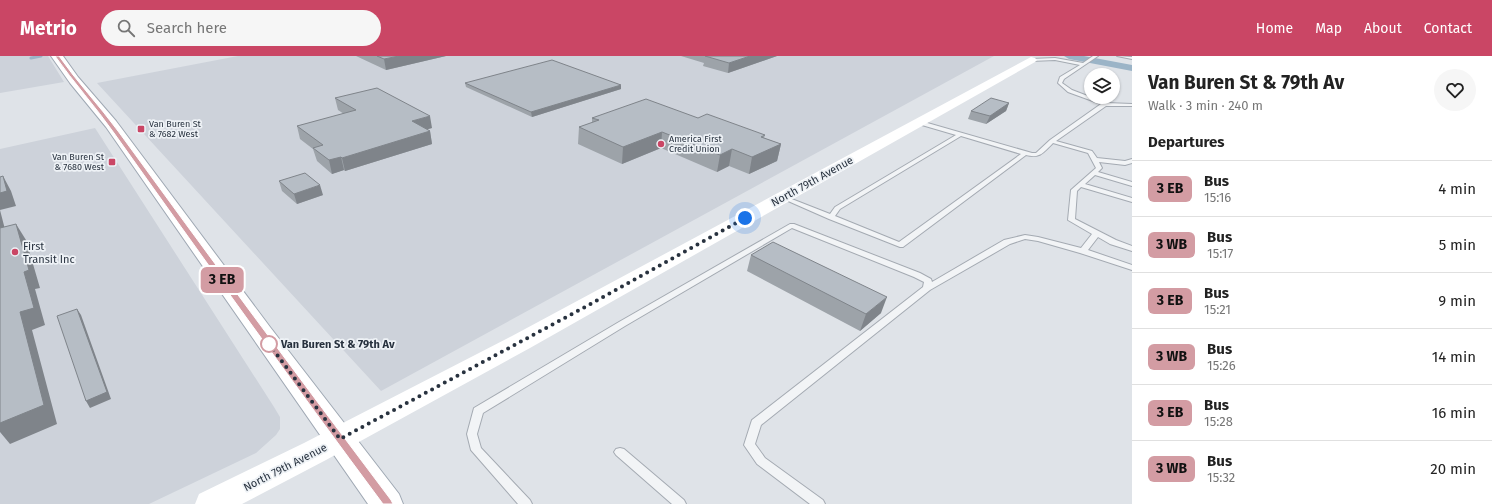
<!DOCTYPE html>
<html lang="en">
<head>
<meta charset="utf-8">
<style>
  body { margin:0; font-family:"Fira Sans",sans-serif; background:#f6f6f6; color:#222; height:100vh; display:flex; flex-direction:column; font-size:15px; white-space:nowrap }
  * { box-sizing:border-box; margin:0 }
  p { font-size:13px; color:#767676 }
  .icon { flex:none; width:22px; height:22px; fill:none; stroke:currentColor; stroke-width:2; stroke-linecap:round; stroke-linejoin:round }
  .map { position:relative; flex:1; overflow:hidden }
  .details { display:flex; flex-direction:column; background:#fff; width:360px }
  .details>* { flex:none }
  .badge { padding:0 8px; border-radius:6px; font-size:14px; line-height:26px }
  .controls { position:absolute; left:1084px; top:12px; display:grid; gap:8px }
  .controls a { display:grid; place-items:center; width:36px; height:36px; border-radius:50%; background:#fff; box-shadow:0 1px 3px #0004; font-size:20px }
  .you { position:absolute; width:20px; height:20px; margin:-10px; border:3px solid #fff; border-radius:50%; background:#1a73e8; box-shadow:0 0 0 6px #1a73e833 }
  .map>.badge { position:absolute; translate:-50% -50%; box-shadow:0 0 0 2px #fff }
  h2 { padding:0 16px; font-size:15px; line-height:36px }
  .round { display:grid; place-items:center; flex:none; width:42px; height:42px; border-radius:21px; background:#f6f6f6 }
  .summary { display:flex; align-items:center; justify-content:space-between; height:68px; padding:0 16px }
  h1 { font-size:19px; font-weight:700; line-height:30px }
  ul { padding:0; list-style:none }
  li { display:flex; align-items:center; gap:12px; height:56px; padding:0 16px; border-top:1px solid #e0e0e0 }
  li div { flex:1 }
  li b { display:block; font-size:15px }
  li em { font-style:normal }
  li .badge { min-width:44px; font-weight:700; text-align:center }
  header { display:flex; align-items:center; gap:24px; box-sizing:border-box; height:56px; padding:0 20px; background:#ca4665; color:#fff }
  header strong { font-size:19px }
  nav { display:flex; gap:22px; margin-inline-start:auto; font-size:14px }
  .search { width:280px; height:36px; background:#f6f6f6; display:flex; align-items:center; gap:10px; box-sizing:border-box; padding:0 14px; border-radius:22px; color:#767676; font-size:15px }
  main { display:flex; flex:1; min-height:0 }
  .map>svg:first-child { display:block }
  .built { fill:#cdd2da }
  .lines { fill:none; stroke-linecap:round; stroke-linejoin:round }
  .stream { stroke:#9bb4c7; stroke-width:3 }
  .canal { fill:#9bb4c7; fill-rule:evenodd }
  .lane-casing { stroke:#a4aab2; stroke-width:2 }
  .primary-casing { stroke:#9fa8b3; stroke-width:2 }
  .lane { fill:#f2f4f6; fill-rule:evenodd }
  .secondary { fill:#fff; fill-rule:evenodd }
  .primary { fill:#fff; fill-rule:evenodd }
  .wall { fill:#9da3a9 }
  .shaded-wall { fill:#7f848a }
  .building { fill:#b6bdc5; stroke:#7f848a }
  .line { fill:#d39ca3; stroke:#fff }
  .walk { stroke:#28323f; stroke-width:4; stroke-dasharray:0 7.2 }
  .poi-dot { fill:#ca4665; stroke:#eef2f6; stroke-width:1.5 }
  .stop-dot { fill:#fff; stroke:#d39ca3; stroke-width:2 }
  .labels { text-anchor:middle; stroke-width:3.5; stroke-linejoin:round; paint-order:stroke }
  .far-poi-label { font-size:9px; fill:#28323f; stroke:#eef2f6; text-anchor:start }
  .street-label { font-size:11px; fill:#28323f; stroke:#eef2f6 }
  .poi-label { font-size:11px; fill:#28323f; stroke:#eef2f6; text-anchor:start }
  .stop-label { font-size:11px; font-weight:bold; fill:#28323f; stroke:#eef2f6; text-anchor:start }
</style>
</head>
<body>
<header>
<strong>Metrio</strong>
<div class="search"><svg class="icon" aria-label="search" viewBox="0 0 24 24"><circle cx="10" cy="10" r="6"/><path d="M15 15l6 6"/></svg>Search here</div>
<nav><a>Home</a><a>Map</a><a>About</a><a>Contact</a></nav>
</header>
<main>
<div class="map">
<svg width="1132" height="448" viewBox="0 0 1132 448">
  <rect width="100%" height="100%" fill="#dfe3e8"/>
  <path class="built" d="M 0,0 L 48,0 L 64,26 L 0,37 Z
    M 238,0 L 994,0 L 381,335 L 97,27 Z
    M 95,72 L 274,351 L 280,361 L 280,373 L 276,379 L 256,397 L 149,448 L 0,448 L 0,93 Z"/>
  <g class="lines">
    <path class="stream" d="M 31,2 L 41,0"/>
    <path class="canal" d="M 1064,0 L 1084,0 L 1132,9 L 1132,15 L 1069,3 Z"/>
    <g class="lane-casing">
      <path id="lane" d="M 1093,0 L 1098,0 L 1064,23 L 1062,27 L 1072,34 L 1106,47 L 1132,48 L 1132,50 L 1106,50 L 1056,85 L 1092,95 L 1097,102 L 1125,105 L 1132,103 L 1132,107 L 1125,109 L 1099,106 L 1102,112 L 1098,116 L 1132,126 L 1132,130 L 1095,119 L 1085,128 L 1132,142 L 1132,146 L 1081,131 L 1077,135 L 1075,163 L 1116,184 L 1132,190 L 1132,195 L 1110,188 L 1098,181 L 1088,194 L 1132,209 L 1132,214 L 1080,197 L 1038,185 L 1025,183 L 1010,188 L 930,234 L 761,369 L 755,388 L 765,402 L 823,444 L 825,448 L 810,448 L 757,408 L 744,389 L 751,367 L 752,364 L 923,231 L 924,226 L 914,221 L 792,172 L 625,270 L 483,357 L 477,378 L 481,392 L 530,444 L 532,448 L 518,448 L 471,394 L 467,378 L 474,352 L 619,266 L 790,168 L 794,168 L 920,217 L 931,223 L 932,226 L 1004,184 L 1025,179 L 1038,181 L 1081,192 L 1092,178 L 1068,164 L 1071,134 L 1096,112 L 1088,97 L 1053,87 C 1044,96 1040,103 1026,99 L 903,191 L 900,191 L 829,163 L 779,141 L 780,140 L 784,140 L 830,158 L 835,151 L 956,79 L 915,67 L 914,66 L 917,64 L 1032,97 L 1036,97 L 1050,84 L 1101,48 L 1068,36 L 1058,27 L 1060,21 L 1080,9 L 1055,4 L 1031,5 L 1029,4 L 1031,3 L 1055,2 L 1083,7 ZM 961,80 L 1021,98 L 899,186 L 835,160 L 840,153 Z
        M 1117,0 L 1132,1 L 1132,3 Z
        M 620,392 L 624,393 L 684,444 L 686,448 L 672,448 L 616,399 L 614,396 L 616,393 Z"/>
    </g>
    <g class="primary-casing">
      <path id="primary" d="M 51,0 L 63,0 L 78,21 L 116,65 L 270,271 L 399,438 L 403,448 L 368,448 L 106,71 L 70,27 Z"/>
    </g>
    <use href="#lane" class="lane"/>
    <path class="secondary" d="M 1031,1 L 1035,2 L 1037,4 L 1035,6 L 530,292 L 326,404 L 242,448 L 195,448 L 199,438 L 304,387 L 512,280 Z"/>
    <use href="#primary" class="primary"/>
  </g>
  <path class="wall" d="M 356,0 L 446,0 L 386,14 Z
    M 681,0 L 777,0 L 728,17 L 703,10 L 704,7 Z
    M 465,27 L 621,33 L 532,61 L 466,31 Z
    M 335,42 L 432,72 L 427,73 L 430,75 L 432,88 L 345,115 L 344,114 L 332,118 L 317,105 L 313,93 L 300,83 L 297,70 L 344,58 L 338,54 Z
    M 1009,47 L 1006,55 L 986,68 L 968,63 L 971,55 Z
    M 592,62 L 765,79 L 764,82 L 781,88 L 777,105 L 749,118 L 729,110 L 717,116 L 661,92 L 622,108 L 578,88 L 579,71 L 592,67 Z
    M 279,125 L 323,139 L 297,148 L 282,135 Z
    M 751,199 L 881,257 L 860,275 L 747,215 Z"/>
  <path class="shaded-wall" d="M 399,0 L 446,0 L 386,14 L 384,3 Z
    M 750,0 L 777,0 L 728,17 L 729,7 Z
    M 621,29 L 621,33 L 532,61 L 531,56 Z
    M 1009,47 L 1006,55 L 986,68 L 990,60 Z
    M 430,60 L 432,72 L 414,77 L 412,65 Z
    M 430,75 L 432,88 L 345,115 L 342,102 Z
    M 662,76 L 661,92 L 622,108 L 623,91 Z
    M 781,88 L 777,105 L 749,118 L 752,101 Z
    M 732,93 L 729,110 L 717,116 L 720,99 Z
    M 341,101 L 344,114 L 332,118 L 329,104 Z
    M 3,120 L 11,135 L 16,150 L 0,154 L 9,189 L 0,175 L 0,137 Z
    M 320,129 L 323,139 L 297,148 L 294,138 Z
    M 16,168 L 26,184 L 40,232 L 35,233 L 45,269 L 32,274 L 57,368 L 10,388 L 0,376 L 0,367 L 20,256 Z
    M 887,241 L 881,257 L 860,275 L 866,258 Z
    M 77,253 L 81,259 L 111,343 L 90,352 L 86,345 Z"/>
  <path class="building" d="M 377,0 L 399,0 L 384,3 Z
    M 705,0 L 750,0 L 729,7 Z
    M 552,4 L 621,29 L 531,56 L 465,27 Z
    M 377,32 L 430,60 L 412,65 L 430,75 L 342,102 L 341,101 L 329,104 L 313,92 L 323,89 L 297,70 L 356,54 L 335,42 Z
    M 991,42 L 1009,47 L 990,60 L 971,55 Z
    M 646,43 L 698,62 L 707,58 L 765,79 L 761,81 L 781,88 L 752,101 L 732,93 L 720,99 L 662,76 L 623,91 L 579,71 L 599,64 L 592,62 Z
    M 305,117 L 320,129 L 294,138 L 279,125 Z
    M 3,120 L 7,135 L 0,137 L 0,121 Z
    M 16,168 L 29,214 L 24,216 L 34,252 L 20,256 L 44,349 L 0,367 L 0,172 Z
    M 773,186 L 887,241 L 866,258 L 751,199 Z
    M 77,253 L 107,336 L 86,345 L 57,260 Z"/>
  <path class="line" d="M 55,0 L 59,0 C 77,26 99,49 118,75 C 208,199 299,322 391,444 L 393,448 L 383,448 C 293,327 203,202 114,77 C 95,50 74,27 55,0 Z"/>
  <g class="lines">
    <path class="walk" d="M 269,288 L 340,383 L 585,251 L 745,162"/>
  </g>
  <g class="poi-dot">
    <rect x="137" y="69" width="8" height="8" rx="2"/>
    <circle cx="661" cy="88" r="4"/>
    <rect x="108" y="102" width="8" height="8" rx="2"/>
    <circle cx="15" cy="196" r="4"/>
  </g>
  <circle class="stop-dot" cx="269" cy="288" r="8"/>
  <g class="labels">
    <g class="far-poi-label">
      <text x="149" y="71">Van Buren St<tspan x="149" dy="10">&amp; 7682 West</tspan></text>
      <text x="669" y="86">America First<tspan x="669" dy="10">Credit Union</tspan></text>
      <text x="104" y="104" text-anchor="end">Van Buren St<tspan x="104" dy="10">&amp; 7680 West</tspan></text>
    </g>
    <g class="street-label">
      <text transform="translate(812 125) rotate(-29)" y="4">North 79th Avenue</text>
      <text transform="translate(285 411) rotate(-27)" y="4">North 79th Avenue</text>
    </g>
    <g class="poi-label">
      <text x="23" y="194">First<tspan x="23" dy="13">Transit Inc</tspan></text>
    </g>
    <g class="stop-label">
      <text x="281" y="292">Van Buren St &amp; 79th Av</text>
    </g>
  </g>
</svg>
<div class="controls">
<a><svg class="icon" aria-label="layers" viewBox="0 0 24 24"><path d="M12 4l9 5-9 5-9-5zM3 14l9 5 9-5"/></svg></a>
</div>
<div class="you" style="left:745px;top:162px"></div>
<b class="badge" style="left:222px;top:224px;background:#d39ca3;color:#111">3 EB</b>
</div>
<section class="details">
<div class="summary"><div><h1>Van Buren St &amp; 79th Av</h1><p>Walk · 3 min · 240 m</p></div><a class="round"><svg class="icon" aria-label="heart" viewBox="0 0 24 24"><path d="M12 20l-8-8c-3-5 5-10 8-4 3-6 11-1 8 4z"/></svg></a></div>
<h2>Departures</h2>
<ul>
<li><span class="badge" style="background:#d39ca3;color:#111">3 EB</span><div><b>Bus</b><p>15:16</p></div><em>4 min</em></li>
<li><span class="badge" style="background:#d39ca3;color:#111">3 WB</span><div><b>Bus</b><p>15:17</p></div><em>5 min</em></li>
<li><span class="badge" style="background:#d39ca3;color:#111">3 EB</span><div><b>Bus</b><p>15:21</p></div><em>9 min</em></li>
<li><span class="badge" style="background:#d39ca3;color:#111">3 WB</span><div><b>Bus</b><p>15:26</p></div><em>14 min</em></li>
<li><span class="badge" style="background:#d39ca3;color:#111">3 EB</span><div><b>Bus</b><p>15:28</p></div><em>16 min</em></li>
<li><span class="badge" style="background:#d39ca3;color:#111">3 WB</span><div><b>Bus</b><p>15:32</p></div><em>20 min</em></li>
</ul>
</section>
</main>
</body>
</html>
